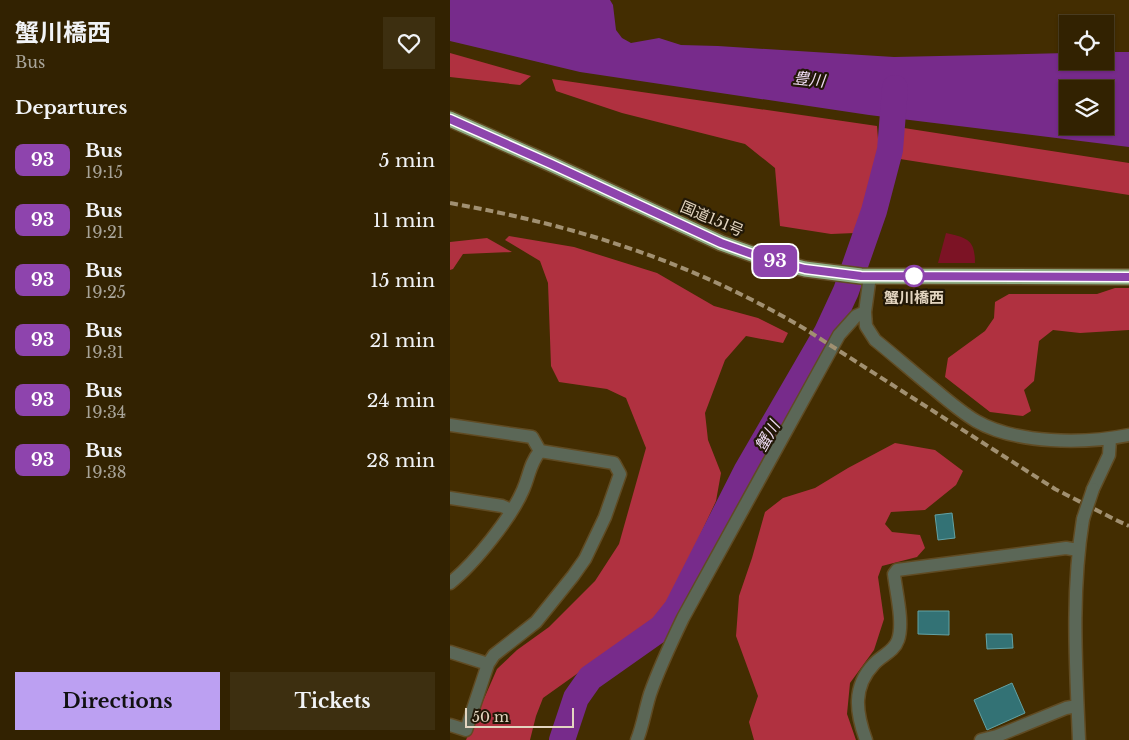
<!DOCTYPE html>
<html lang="en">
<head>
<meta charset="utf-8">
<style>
  body { margin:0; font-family:"Libre Baskerville","Noto Sans JP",serif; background:#3d2f10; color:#f1f3f6; height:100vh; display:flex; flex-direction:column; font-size:19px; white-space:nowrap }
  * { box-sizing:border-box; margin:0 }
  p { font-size:16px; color:#a8a499 }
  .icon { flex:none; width:28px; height:28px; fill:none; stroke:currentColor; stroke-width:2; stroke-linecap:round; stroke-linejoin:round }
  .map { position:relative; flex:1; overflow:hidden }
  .panel { display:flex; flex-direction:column; background:#322201; width:450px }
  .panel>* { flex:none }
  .badge { padding:0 10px; border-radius:8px; font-size:18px; line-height:32px }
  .controls { position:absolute; left:609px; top:15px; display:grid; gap:10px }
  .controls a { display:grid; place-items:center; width:55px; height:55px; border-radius:0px; background:#322201; box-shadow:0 1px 4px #0004,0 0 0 1px #4d3f23; font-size:25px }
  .scale { position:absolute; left:15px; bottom:12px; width:109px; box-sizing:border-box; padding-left:5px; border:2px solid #e3d5c0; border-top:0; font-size:14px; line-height:18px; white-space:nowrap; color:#e3d5c0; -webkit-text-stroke:4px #221807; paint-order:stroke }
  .map>.badge { position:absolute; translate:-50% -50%; box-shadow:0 0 0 2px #fff }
  h2 { padding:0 15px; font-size:19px; line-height:45px }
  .round { display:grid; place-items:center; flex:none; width:52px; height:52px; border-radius:0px; background:#3d2f10 }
  .summary { display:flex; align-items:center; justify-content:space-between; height:85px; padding:0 15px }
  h1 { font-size:24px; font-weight:700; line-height:38px }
  .cta { display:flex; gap:10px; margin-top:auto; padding:10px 15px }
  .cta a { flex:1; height:58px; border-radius:0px; background:#bca0f2; color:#111; font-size:20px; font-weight:700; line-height:58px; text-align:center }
  .cta a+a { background:#3d2f10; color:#f1f3f6 }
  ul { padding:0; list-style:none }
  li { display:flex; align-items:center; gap:15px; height:60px; padding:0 15px }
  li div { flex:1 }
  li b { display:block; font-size:19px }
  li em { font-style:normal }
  li .badge { min-width:55px; font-weight:700; text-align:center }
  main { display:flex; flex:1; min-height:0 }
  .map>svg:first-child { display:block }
  .green { fill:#7c1325 }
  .forest { fill:#b03140 }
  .water { fill:#772b8b; fill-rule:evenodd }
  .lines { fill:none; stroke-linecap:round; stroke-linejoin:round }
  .river { stroke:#772b8b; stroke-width:26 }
  .building { fill:#337275; stroke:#63a2a4 }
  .minor-casing { stroke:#604b23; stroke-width:15 }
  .highway-casing { stroke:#604b23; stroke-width:18 }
  .minor { stroke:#5b6757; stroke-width:12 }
  .highway { stroke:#92b089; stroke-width:15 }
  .rail { stroke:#a19071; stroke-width:4; stroke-dasharray:8 4; stroke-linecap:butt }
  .minor-bridge-casing { stroke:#604b23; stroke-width:15; stroke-linecap:butt }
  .minor-bridge { stroke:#5b6757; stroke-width:12 }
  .line-casing { stroke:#fff; stroke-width:11 }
  .line { stroke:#8e44ad; stroke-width:8 }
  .stop-dot { fill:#fff; stroke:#8e44ad; stroke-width:2.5 }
  .labels { text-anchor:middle; stroke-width:4.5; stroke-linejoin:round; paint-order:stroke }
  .street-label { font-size:15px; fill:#e3d5c0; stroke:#221807 }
  .stop-label { font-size:15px; font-weight:bold; fill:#e3d5c0; stroke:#221807 }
  .water-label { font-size:16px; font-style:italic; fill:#efdcf4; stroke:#221807 }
</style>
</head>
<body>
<main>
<section class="panel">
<div class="summary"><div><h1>蟹川橋西</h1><p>Bus</p></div><a class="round"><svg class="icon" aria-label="heart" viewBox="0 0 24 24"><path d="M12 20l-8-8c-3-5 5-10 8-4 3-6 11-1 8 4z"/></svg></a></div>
<h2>Departures</h2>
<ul>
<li><span class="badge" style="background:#8e44ad;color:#fff">93</span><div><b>Bus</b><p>19:15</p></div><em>5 min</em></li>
<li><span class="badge" style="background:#8e44ad;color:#fff">93</span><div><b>Bus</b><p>19:21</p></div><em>11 min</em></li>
<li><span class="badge" style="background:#8e44ad;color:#fff">93</span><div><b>Bus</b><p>19:25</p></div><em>15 min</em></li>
<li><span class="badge" style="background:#8e44ad;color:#fff">93</span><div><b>Bus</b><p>19:31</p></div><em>21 min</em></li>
<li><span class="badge" style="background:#8e44ad;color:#fff">93</span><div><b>Bus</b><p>19:34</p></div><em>24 min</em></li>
<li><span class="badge" style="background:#8e44ad;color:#fff">93</span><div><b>Bus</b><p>19:38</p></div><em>28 min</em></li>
</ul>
<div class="cta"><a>Directions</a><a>Tickets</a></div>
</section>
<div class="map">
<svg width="679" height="740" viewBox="0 0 679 740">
  <rect width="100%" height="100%" fill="#432d01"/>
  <path class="green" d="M 496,233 C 517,238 525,239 525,263 L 488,263 Z"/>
  <path class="forest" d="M 0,53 L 81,76 L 70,85 L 0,77 Z
    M 102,79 L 427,126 L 429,152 L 405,233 L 381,234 L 330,226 L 325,168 L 295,144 L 172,113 L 106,91 Z
    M 454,128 L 679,163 L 679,195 L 450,159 Z
    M 59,236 L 124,247 L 207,273 L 264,306 L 308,318 L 338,333 L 333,343 L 296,336 L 275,360 L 255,413 L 258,440 L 271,473 L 266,501 L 216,608 L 190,629 L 93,698 L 86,716 L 80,740 L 16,740 L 47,669 L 67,650 L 99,627 L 145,581 L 169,544 L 196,448 L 176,398 L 157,389 L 109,382 L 101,366 L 98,283 L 90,261 L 55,240 Z
    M 37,238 L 62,252 L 13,254 L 3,269 L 0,270 L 0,242 Z
    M 665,288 L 679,288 L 679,330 L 630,333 L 603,330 L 589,341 L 584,381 L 574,390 L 581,411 L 573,416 L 540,412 L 495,377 L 498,358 L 535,331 L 544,318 L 545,302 L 559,294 L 647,294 Z
    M 445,443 L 485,450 L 513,471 L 506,485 L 475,510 L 441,512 L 435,524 L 442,532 L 470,535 L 475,548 L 467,557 L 432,566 L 428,577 L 434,619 L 424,650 L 400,683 L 397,714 L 406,740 L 304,740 L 299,722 L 308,696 L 286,636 L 289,596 L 302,558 L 315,512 L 333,498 L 365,488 L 398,468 Z"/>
  <path class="water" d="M 0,0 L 160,0 L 163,5 L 166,30 L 172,38 L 181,43 L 209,38 L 231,45 L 268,46 L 444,57 L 617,53 L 618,61 L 655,61 L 655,52 L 679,52 L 679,147 L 419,115 L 130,72 L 0,41 ZM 618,89 L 655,89 L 655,126 L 618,126 Z"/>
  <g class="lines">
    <path class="river" d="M 112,740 L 126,698 L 140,678 L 211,628 L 227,608 L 297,470 L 377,332 L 396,291 L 424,211 L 440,150 L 445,88"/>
  </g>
  <path class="building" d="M 502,513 L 505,538 L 488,540 L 485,515 Z
    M 468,611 L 499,611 L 499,635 L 468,634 Z
    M 536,634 L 562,634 L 563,648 L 537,649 Z
    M 562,683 L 575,713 L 537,730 L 524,700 Z"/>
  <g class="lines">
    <g class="minor-casing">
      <path id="minor" d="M 420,276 L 415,312 L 416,326 L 425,340 C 445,356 464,373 484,389 C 497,400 511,412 526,421 C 566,444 634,444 679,435
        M 0,425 L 82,437 L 90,451
        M 643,489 L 659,455 L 660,439
        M 0,498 L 52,506 L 61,510
        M 0,583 C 24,564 61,518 73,490 C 80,474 79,465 90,451 L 164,463 L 170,474 L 155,517 L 135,559 L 123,576 L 86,622 L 44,655 L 38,664 L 0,652
        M 0,725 L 16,730 L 38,664
        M 187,740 C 193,725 195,710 200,694 C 209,668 221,643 233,618 L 389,335 L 406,316 L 415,312
        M 416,740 C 406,713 402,687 424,664 C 432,655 444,652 448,640 C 454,623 446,592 444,574 L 447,570 L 616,548 L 628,550
        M 531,740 L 547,736 L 616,708 L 627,706
        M 629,740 C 626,667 621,592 633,519"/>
    </g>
    <g class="highway-casing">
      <path id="highway" d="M 0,119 L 101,164 L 271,243 L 316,259 L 355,269 L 411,276 L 679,277"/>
    </g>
    <use href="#minor" class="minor"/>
    <use href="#highway" class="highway"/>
    <path class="rail" d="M 0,203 C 128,226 242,262 355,329 L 605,489 L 666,520 L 679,526"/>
    <g class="minor-bridge-casing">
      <path id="minor-bridge" d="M 633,519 L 643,489"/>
    </g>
    <use href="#minor-bridge" class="minor-bridge"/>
  </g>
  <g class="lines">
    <g class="line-casing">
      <path id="line" d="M 0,119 L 101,164 L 271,243 L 316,259 L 355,269 L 411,276 L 679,277"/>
    </g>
    <use href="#line" class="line"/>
  </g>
  <circle class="stop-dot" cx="464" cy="276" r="10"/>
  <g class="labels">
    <g class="street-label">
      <text transform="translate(262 219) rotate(23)" y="5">国道151号</text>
    </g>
    <g class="stop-label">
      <text x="464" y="303">蟹川橋西</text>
    </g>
    <g class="water-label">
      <text transform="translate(359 79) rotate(6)" y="6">豊川</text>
      <text transform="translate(317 436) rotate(-60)" y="6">蟹川</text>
    </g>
  </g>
</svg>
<div class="controls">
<a><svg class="icon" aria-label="locate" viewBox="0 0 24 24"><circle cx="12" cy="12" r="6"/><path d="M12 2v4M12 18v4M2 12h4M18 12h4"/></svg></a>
<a><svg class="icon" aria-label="layers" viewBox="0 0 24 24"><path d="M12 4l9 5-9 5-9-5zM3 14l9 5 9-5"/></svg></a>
</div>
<div class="scale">50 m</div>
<b class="badge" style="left:325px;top:261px;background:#8e44ad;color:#fff">93</b>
</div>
</main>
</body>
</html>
